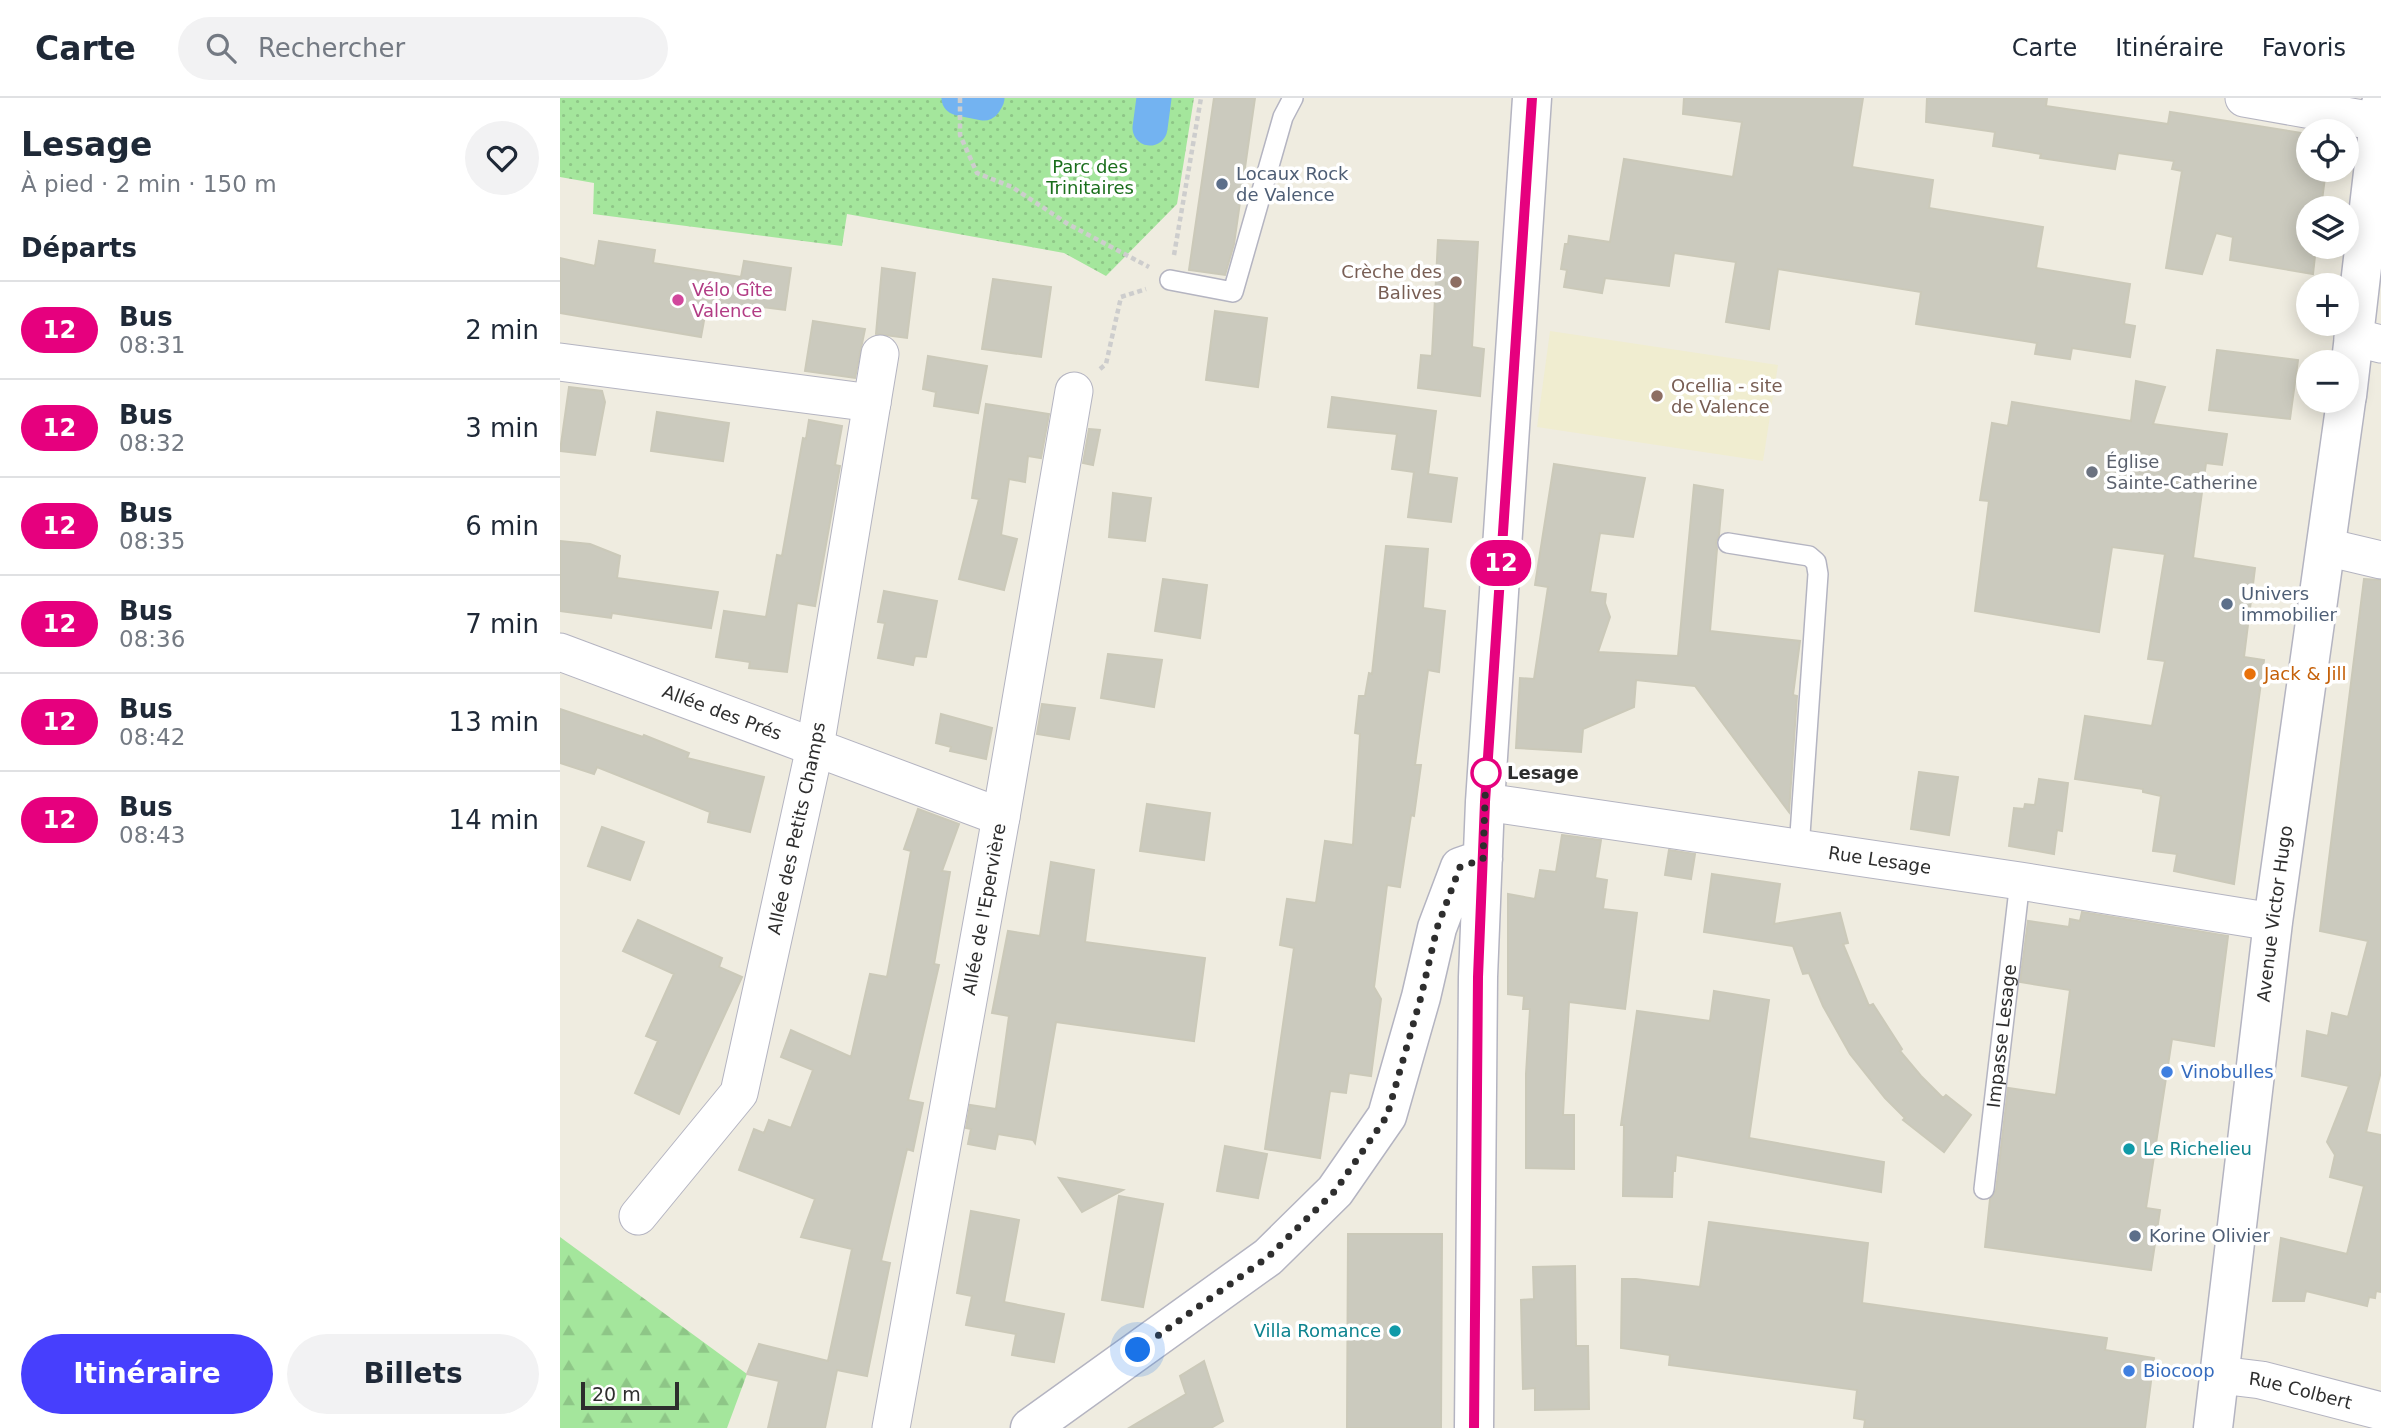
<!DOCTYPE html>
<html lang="fr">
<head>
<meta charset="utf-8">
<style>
  body { margin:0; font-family:"DejaVu Sans",sans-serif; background:#f2f2f3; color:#1f2937; height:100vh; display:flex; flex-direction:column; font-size:26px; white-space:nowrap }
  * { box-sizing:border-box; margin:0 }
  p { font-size:23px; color:#747a83 }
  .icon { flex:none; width:38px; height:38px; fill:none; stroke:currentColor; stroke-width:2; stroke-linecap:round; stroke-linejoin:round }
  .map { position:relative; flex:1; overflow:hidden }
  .details { display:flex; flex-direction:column; background:#fff; width:560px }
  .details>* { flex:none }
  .badge { padding:0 14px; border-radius:23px; font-size:24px; line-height:46px }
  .tools { position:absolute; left:1736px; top:21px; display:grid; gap:14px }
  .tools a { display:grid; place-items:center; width:63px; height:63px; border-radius:50%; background:#fff; box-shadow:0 4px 18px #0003; font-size:35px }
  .scale { position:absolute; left:21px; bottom:18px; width:98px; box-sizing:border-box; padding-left:7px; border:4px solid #2e2e2e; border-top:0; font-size:19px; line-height:24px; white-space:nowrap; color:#2e2e2e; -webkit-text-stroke:5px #fff; paint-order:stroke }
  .you { position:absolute; width:35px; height:35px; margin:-18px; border:5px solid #fff; border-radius:50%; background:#1a73e8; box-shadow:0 0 0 10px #1a73e833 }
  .map>.badge { position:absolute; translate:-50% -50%; box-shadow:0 0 0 4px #fff }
  h2 { padding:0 21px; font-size:26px; line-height:63px }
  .round { display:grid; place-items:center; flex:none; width:74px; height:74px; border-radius:37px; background:#f2f2f3 }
  .head { display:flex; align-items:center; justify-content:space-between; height:119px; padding:0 21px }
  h1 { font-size:33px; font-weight:700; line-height:52px }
  .button { display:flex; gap:14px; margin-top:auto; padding:14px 21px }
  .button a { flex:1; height:80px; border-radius:42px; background:#473ffd; color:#fff; font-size:28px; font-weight:700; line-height:80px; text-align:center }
  .button a+a { background:#f2f2f3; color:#1f2937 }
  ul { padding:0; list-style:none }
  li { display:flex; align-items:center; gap:21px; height:98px; padding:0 21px; border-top:2px solid #e0e1e3 }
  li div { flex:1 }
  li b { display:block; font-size:26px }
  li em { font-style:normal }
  li .badge { min-width:77px; font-weight:700; text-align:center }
  header { display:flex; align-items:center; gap:42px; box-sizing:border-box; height:98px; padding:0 35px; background:#fff; border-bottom:2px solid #e0e1e3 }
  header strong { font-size:33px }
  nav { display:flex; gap:38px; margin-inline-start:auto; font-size:24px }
  .search { width:490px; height:63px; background:#f2f2f3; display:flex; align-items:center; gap:18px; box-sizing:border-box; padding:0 24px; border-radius:38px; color:#747a83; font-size:26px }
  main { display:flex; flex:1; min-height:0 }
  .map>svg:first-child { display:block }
  .education { fill:#f0edd0 }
  .forest { fill:url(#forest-firs) }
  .park { fill:url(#park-dots) }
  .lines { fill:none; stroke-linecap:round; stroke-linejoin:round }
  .canal { stroke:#73b3f1; stroke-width:35 }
  .building { fill:#cbcabe; stroke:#cbc9b9; stroke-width:2 }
  .service-casing { stroke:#b4b4c1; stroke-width:22 }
  .minor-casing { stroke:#b4b4c1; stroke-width:39 }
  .tertiary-casing { stroke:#b4b4c1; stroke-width:41 }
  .secondary-casing { stroke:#b4b4c1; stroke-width:41 }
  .path { stroke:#cdcdcd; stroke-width:4.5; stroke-dasharray:5 3.5; stroke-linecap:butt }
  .service { stroke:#fff; stroke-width:19 }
  .minor { stroke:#fff; stroke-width:37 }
  .tertiary { stroke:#fff; stroke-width:38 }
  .secondary { stroke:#fff; stroke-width:38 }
  .line-casing { stroke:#fff; stroke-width:16 }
  .line { stroke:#e6007e; stroke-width:10 }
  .walk { stroke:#2e2e2e; stroke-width:7; stroke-dasharray:0 12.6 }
  .service-dot { fill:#5c6f8a; stroke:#fff; stroke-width:2.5 }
  .education-dot { fill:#8d6e63; stroke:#fff; stroke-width:2.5 }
  .hotel-dot { fill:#d1479c; stroke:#fff; stroke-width:2.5 }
  .worship-dot { fill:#6b7280; stroke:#fff; stroke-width:2.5 }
  .food-dot { fill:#e8710a; stroke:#fff; stroke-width:2.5 }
  .stop-dot { fill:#fff; stroke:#e6007e; stroke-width:3.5 }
  .shop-dot { fill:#3f7fe0; stroke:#fff; stroke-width:2.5 }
  .culture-dot { fill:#0f9aa8; stroke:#fff; stroke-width:2.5 }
  .labels { text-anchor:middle; stroke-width:7; stroke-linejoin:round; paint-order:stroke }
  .park-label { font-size:18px; fill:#1a6e1c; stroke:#fff }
  .service-label { font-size:18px; fill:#4e5e75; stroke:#fff; text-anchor:start }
  .education-label { font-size:18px; fill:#785e54; stroke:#fff; text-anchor:end }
  .hotel-label { font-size:18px; fill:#b23c85; stroke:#fff; text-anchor:start }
  .worship-label { font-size:18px; fill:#5b616d; stroke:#fff; text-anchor:start }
  .food-label { font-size:18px; fill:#c56008; stroke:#fff; text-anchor:start }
  .street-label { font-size:18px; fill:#2e2e2e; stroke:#fff }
  .stop-label { font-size:18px; font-weight:bold; fill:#2e2e2e; stroke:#fff; text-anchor:start }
  .shop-label { font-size:18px; fill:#366cbe; stroke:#fff; text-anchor:start }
  .culture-label { font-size:18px; fill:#0d838f; stroke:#fff; text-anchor:start }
</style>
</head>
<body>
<header>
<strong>Carte</strong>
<div class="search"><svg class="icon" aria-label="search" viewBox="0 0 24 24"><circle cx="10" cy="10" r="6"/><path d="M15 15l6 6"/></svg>Rechercher</div>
<nav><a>Carte</a><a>Itinéraire</a><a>Favoris</a></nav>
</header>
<main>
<section class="details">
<div class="head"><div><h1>Lesage</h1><p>À pied · 2 min · 150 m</p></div><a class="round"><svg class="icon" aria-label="heart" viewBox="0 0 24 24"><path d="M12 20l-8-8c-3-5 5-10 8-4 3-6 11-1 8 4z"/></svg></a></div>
<h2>Départs</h2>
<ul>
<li><span class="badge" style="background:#e6007e;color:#fff">12</span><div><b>Bus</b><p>08:31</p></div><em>2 min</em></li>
<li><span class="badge" style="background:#e6007e;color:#fff">12</span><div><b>Bus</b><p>08:32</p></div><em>3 min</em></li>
<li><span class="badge" style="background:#e6007e;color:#fff">12</span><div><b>Bus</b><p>08:35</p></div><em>6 min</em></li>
<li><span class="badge" style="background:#e6007e;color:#fff">12</span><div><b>Bus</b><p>08:36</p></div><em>7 min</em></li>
<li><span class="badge" style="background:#e6007e;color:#fff">12</span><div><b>Bus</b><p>08:42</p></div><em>13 min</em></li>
<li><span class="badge" style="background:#e6007e;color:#fff">12</span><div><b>Bus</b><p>08:43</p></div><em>14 min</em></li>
</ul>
<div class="button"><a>Itinéraire</a><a>Billets</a></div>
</section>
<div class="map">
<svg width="1821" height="1330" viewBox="0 0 1821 1330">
  <defs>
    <pattern id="forest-firs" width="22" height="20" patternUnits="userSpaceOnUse" patternTransform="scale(1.75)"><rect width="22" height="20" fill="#a4e69c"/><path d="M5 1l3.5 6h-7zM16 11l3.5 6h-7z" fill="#8ec687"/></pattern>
    <pattern id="park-dots" width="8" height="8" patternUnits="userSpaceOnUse" patternTransform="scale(1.75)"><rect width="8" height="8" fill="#a4e69c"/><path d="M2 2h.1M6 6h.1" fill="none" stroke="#8ec687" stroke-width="1.8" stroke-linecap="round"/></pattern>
  </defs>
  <rect width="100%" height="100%" fill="#efece0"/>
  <path class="education" d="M 990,233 L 1218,267 L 1203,363 L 977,329 Z"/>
  <path class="forest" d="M 0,1139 L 187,1276 L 167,1330 L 0,1330 Z"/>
  <path class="park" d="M 0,0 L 634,0 L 617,106 L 546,178 L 504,155 L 287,116 L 282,148 L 33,116 L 34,85 L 0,79 Z"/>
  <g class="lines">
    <path class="canal" d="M 399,0 L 424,5 L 427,0
      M 590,30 L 594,0"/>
  </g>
  <path class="building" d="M 654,0 L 695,0 L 674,146 L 665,177 L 629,172 Z
    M 1124,0 L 1303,0 L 1292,69 L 1373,82 L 1369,110 L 1483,129 L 1476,170 L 1570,186 L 1564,226 L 1575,228 L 1570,259 L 1512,250 L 1510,261 L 1475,256 L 1477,245 L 1356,226 L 1361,194 L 1218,171 L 1209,231 L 1166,224 L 1176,164 L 1114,155 L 1109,188 L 1045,180 L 1042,195 L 1004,189 L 1007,172 L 1001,171 L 1005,146 L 1008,146 L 1009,138 L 1050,144 L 1064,61 L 1173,79 L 1182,24 L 1123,16 Z
    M 1367,0 L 1487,0 L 1486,8 L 1608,26 L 1610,14 L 1748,36 L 1748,72 L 1766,72 L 1761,110 L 1748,110 L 1748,149 L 1756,149 L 1753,176 L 1670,162 L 1673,139 L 1656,135 L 1642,176 L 1606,170 L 1622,73 L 1612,71 L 1614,63 L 1558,55 L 1555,71 L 1480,60 L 1481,56 L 1433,48 L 1435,34 L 1366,24 Z
    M 878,142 L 918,144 L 912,249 L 924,251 L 920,298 L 858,290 L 861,257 L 872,258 Z
    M 39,143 L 95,152 L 93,165 L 181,179 L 184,163 L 231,170 L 225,212 L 195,208 L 195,213 L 147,206 L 141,239 L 0,215 L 0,160 L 35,168 Z
    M 322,170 L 355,175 L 347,240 L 316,236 Z
    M 433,181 L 491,189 L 481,259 L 422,251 Z
    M 655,213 L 707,220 L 698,289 L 646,282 Z
    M 253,223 L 305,231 L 295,280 L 245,273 Z
    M 1657,252 L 1738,262 L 1730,321 L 1649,312 Z
    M 368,258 L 427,268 L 418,315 L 374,308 L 376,294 L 363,291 Z
    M 1576,283 L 1605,289 L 1593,326 L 1667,336 L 1662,367 L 1646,365 L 1633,460 L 1695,470 L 1684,559 L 1704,562 L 1674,786 L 1614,773 L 1617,756 L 1593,753 L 1601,698 L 1583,694 L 1583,691 L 1515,681 L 1525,618 L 1592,628 L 1605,563 L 1588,561 L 1605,456 L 1552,449 L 1539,534 L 1415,513 L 1429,403 L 1420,402 L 1432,325 L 1448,328 L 1452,304 L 1571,323 Z
    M 9,289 L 42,293 L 45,304 L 35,357 L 0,353 Z
    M 772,299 L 876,313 L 868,376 L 897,380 L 891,424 L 848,419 L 854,374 L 832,371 L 837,336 L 768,329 Z
    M 426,306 L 489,316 L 481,360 L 468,358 L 465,384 L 449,381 L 441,437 L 457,441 L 444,492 L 399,481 L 419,401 L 412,400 Z
    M 97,314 L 169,325 L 163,363 L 91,353 Z
    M 249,322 L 282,328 L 275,367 L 280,368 L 255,508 L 237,505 L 227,574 L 189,570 L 190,564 L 156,559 L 164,513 L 206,519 L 217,457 L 222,458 L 243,340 L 246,341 Z
    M 529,331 L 540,332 L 533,367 L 523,365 Z
    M 994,366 L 1085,380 L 1073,439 L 1040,435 L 1030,494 L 1046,496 L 1045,505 L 1050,519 L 1038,554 L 1118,558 L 1134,387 L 1163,392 L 1159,437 L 1156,444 L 1157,451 L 1150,533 L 1240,543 L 1233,597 L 1237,598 L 1229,714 L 1135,588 L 1076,582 L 1074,609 L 1023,631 L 1021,654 L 956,650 L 960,580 L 974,581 L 988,489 L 975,487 Z
    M 553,395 L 591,400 L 585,443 L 549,439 Z
    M 0,443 L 30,446 L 60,458 L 57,480 L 158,494 L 151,530 L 52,515 L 51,520 L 0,513 Z
    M 826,448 L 868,451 L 863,510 L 885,513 L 879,574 L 868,572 L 855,667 L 861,667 L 854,718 L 851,717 L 840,789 L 827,787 L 814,889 L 821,901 L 811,978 L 789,975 L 786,995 L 770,993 L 760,1060 L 705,1051 L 734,850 L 720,847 L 727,801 L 756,805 L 765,743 L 793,747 L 800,636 L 795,635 L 799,598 L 805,598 L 809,575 L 812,576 Z
    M 603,481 L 647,487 L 640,540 L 595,533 Z
    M 1804,481 L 1821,482 L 1821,973 L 1806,1034 L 1821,1037 L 1821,1194 L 1816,1193 L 1815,1200 L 1809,1199 L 1807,1208 L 1746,1193 L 1744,1203 L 1713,1203 L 1721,1140 L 1787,1156 L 1804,1088 L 1770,1079 L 1775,1057 L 1767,1044 L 1789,988 L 1742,978 L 1747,933 L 1768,938 L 1772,915 L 1788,919 L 1808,843 L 1760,833 Z
    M 324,493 L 377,503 L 366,559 L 355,558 L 353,567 L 318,560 L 325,525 L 318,524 Z
    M 548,556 L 602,562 L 594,609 L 541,600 Z
    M 482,606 L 515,610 L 509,641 L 477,636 Z
    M 0,611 L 83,639 L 84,637 L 129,655 L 127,660 L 204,679 L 190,734 L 148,724 L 150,714 L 37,669 L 34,676 L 0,665 Z
    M 381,616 L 432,630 L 426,661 L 390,653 L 391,649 L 376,645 Z
    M 1359,674 L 1398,679 L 1389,737 L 1351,731 Z
    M 1479,681 L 1508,685 L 1502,733 L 1497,732 L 1494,756 L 1449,748 L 1454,710 L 1464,711 L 1465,706 L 1475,707 Z
    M 587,706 L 650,715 L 644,762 L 580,753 Z
    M 358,711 L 399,726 L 382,773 L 390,774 L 374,866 L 379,867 L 348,1002 L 363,1005 L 353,1053 L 347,1051 L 321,1163 L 330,1165 L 307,1278 L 277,1272 L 265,1330 L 208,1330 L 219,1283 L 187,1276 L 199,1246 L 268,1263 L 292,1151 L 241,1139 L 255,1101 L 179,1072 L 194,1031 L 204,1035 L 209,1022 L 231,1030 L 253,972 L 221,959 L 231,932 L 291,959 L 310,876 L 327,879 L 351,753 L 344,751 Z
    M 42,729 L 84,744 L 70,782 L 28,768 Z
    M 1002,737 L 1041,742 L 1035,780 L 1047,782 L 1043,811 L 1077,815 L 1065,911 L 1009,904 L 1003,1017 L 1014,1017 L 1014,1071 L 966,1070 L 966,976 L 970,911 L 963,911 L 964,898 L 948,896 L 948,796 L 975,801 L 980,772 L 996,774 Z
    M 1109,752 L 1135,756 L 1131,781 L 1105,777 Z
    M 491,764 L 534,772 L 525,844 L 645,860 L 634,943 L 496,924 L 475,1045 L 473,1042 L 438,1036 L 435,1051 L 408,1046 L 411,1031 L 406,1030 L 410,1007 L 436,1011 L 449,918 L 432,915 L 448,833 L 480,838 Z
    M 1152,776 L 1220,786 L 1214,826 L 1280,815 L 1288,845 L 1283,846 L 1309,908 L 1313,906 L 1342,951 L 1340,953 L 1361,978 L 1383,1000 L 1386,997 L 1411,1017 L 1384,1054 L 1343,1022 L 1345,1020 L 1325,1000 L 1290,956 L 1263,908 L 1249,875 L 1243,876 L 1233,848 L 1144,834 Z
    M 1522,814 L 1668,838 L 1654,948 L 1612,941 L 1586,1110 L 1600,1112 L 1591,1172 L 1425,1149 L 1430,1101 L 1436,1092 L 1448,990 L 1496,997 L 1510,892 L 1460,884 L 1468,823 L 1509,829 L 1510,821 L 1520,823 Z
    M 78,822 L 162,860 L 159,869 L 182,879 L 119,1016 L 75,995 L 98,943 L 86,938 L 114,876 L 63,853 Z
    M 1154,893 L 1209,902 L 1189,1040 L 1324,1064 L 1321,1094 L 1116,1057 L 1115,1073 L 1113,1073 L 1112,1099 L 1063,1098 L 1064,1027 L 1061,1027 L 1077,913 L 1150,923 Z
    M 665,1048 L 707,1056 L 698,1100 L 657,1093 Z
    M 499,1080 L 563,1092 L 522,1114 Z
    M 559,1098 L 603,1106 L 583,1209 L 542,1202 Z
    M 411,1113 L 459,1122 L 444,1204 L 504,1216 L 494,1264 L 452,1257 L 456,1236 L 406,1227 L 412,1198 L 397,1195 Z
    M 1149,1124 L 1308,1145 L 1302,1205 L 1547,1240 L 1545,1252 L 1594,1260 L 1585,1330 L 1304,1330 L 1305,1322 L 1294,1320 L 1297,1292 L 1109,1267 L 1110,1257 L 1061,1250 L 1062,1181 L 1076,1181 L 1140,1189 Z
    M 788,1136 L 882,1136 L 881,1330 L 787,1330 Z
    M 1015,1168 L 1016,1248 L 1028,1248 L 1029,1311 L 975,1312 L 975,1290 L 963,1291 L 961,1202 L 974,1201 L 973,1169 Z
    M 644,1263 L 663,1323 L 651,1330 L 569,1330 L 626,1296 L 620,1278 Z"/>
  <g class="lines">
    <g class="service-casing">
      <g id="service">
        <path d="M 610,182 L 673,194 L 723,19 L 733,0"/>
        <path d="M 1168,445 L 1249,458 L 1256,464 L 1258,476 L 1239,751"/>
        <path id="s1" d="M 1424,1091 L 1460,783"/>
      </g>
    </g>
    <g class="minor-casing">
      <g id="minor">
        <path d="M 1684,0 L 1819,24"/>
        <path d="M 1793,239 L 1821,246"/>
        <path d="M 0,264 L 312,305"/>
        <path d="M 1766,449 L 1821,462"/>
        <path id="s2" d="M 0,554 L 441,719"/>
        <path id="s3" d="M 925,704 L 1460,783 L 1713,824"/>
        <path id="s4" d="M 78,1118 L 179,995 L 255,649 L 320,256"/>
        <path id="s5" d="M 1660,1277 L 1701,1282 L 1821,1313"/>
        <path id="s6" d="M 331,1330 L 441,719 L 514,293"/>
      </g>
    </g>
    <g class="tertiary-casing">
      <path id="tertiary" d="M 470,1330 L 708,1159 L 775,1093 L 827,1018 L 861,899 L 877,830 L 900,769 L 923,761
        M 914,1330 L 918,879 L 925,704 L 972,0"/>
    </g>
    <g class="secondary-casing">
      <g id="secondary">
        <path d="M 1787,298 L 1821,6"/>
        <path id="s7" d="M 1653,1330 L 1713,824 L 1786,303"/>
      </g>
    </g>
    <path class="path" d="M 400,0 L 400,37 L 417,75 L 452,89 L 508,126 L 589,169
      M 614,157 L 641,0
      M 540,271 L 546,266 L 561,199 L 586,191"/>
    <use href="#service" class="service"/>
    <use href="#minor" class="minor"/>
    <use href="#tertiary" class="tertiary"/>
    <use href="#secondary" class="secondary"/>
  </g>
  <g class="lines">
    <g class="line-casing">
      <path id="line" d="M 914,1330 L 918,879 L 925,704 L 972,0"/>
    </g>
    <use href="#line" class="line"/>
    <path class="walk" d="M 578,1252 L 708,1159 L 775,1093 L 827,1018 L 861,899 L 877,830 L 900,769 L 923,761 L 926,675"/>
  </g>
  <g class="service-dot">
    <circle cx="662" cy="86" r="7"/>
    <circle cx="1667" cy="506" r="7"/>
    <circle cx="1575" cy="1138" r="7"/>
  </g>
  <g class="education-dot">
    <circle cx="896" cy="184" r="7"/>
    <circle cx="1097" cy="298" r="7"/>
  </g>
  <circle class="hotel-dot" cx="118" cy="202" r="7"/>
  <circle class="worship-dot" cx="1532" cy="374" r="7"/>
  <circle class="food-dot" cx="1690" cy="576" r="7"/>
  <circle class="stop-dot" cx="926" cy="675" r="14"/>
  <g class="shop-dot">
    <circle cx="1607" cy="974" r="7"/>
    <circle cx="1569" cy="1273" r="7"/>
  </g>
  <g class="culture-dot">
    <circle cx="1569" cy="1051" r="7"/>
    <circle cx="835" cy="1233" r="7"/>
  </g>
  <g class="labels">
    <g class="park-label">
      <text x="530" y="75">Parc des<tspan x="530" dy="21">Trinitaires</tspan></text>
    </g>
    <g class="service-label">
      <text x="676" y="82">Locaux Rock<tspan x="676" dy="21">de Valence</tspan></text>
      <text x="1681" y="502">Univers<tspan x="1681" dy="21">immobilier</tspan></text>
      <text x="1589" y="1144">Korine Olivier</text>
    </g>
    <g class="education-label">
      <text x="882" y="180">Crèche des<tspan x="882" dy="21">Balives</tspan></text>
      <text x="1111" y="294" text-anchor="start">Ocellia - site<tspan x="1111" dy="21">de Valence</tspan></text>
    </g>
    <g class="hotel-label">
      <text x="132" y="198">Vélo Gîte<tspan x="132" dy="21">Valence</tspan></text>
    </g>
    <g class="worship-label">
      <text x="1546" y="370">Église<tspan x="1546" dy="21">Sainte-Catherine</tspan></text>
    </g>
    <g class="food-label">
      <text x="1704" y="582">Jack &amp; Jill</text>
    </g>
    <g class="street-label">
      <text dy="6" stroke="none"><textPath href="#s2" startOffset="173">Allée des Prés</textPath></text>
      <text dy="6" stroke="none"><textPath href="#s4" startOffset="430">Allée des Petits Champs</textPath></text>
      <text dy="6" stroke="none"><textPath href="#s3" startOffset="399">Rue Lesage</textPath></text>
      <text dy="6" stroke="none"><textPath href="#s6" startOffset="527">Allée de l'Epervière</textPath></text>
      <text dy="6" stroke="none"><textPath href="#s7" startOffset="518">Avenue Victor Hugo</textPath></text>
      <text dy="6" stroke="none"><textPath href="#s1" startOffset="154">Impasse Lesage</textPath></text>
      <text dy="6" stroke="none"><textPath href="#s5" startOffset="82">Rue Colbert</textPath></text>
    </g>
    <g class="stop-label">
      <text x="947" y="681">Lesage</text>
    </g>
    <g class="shop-label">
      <text x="1621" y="980">Vinobulles</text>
      <text x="1583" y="1279">Biocoop</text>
    </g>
    <g class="culture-label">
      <text x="1583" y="1057">Le Richelieu</text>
      <text x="821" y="1239" text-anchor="end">Villa Romance</text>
    </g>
  </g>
</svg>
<div class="tools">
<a><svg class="icon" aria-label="locate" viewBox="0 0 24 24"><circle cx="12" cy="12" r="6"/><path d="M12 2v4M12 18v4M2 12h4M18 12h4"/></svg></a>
<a><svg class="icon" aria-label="layers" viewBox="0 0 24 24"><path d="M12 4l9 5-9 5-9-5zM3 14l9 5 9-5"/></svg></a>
<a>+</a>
<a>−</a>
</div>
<div class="scale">20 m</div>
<div class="you" style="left:578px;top:1252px"></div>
<b class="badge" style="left:941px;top:465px;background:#e6007e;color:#fff">12</b>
</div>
</main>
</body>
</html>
